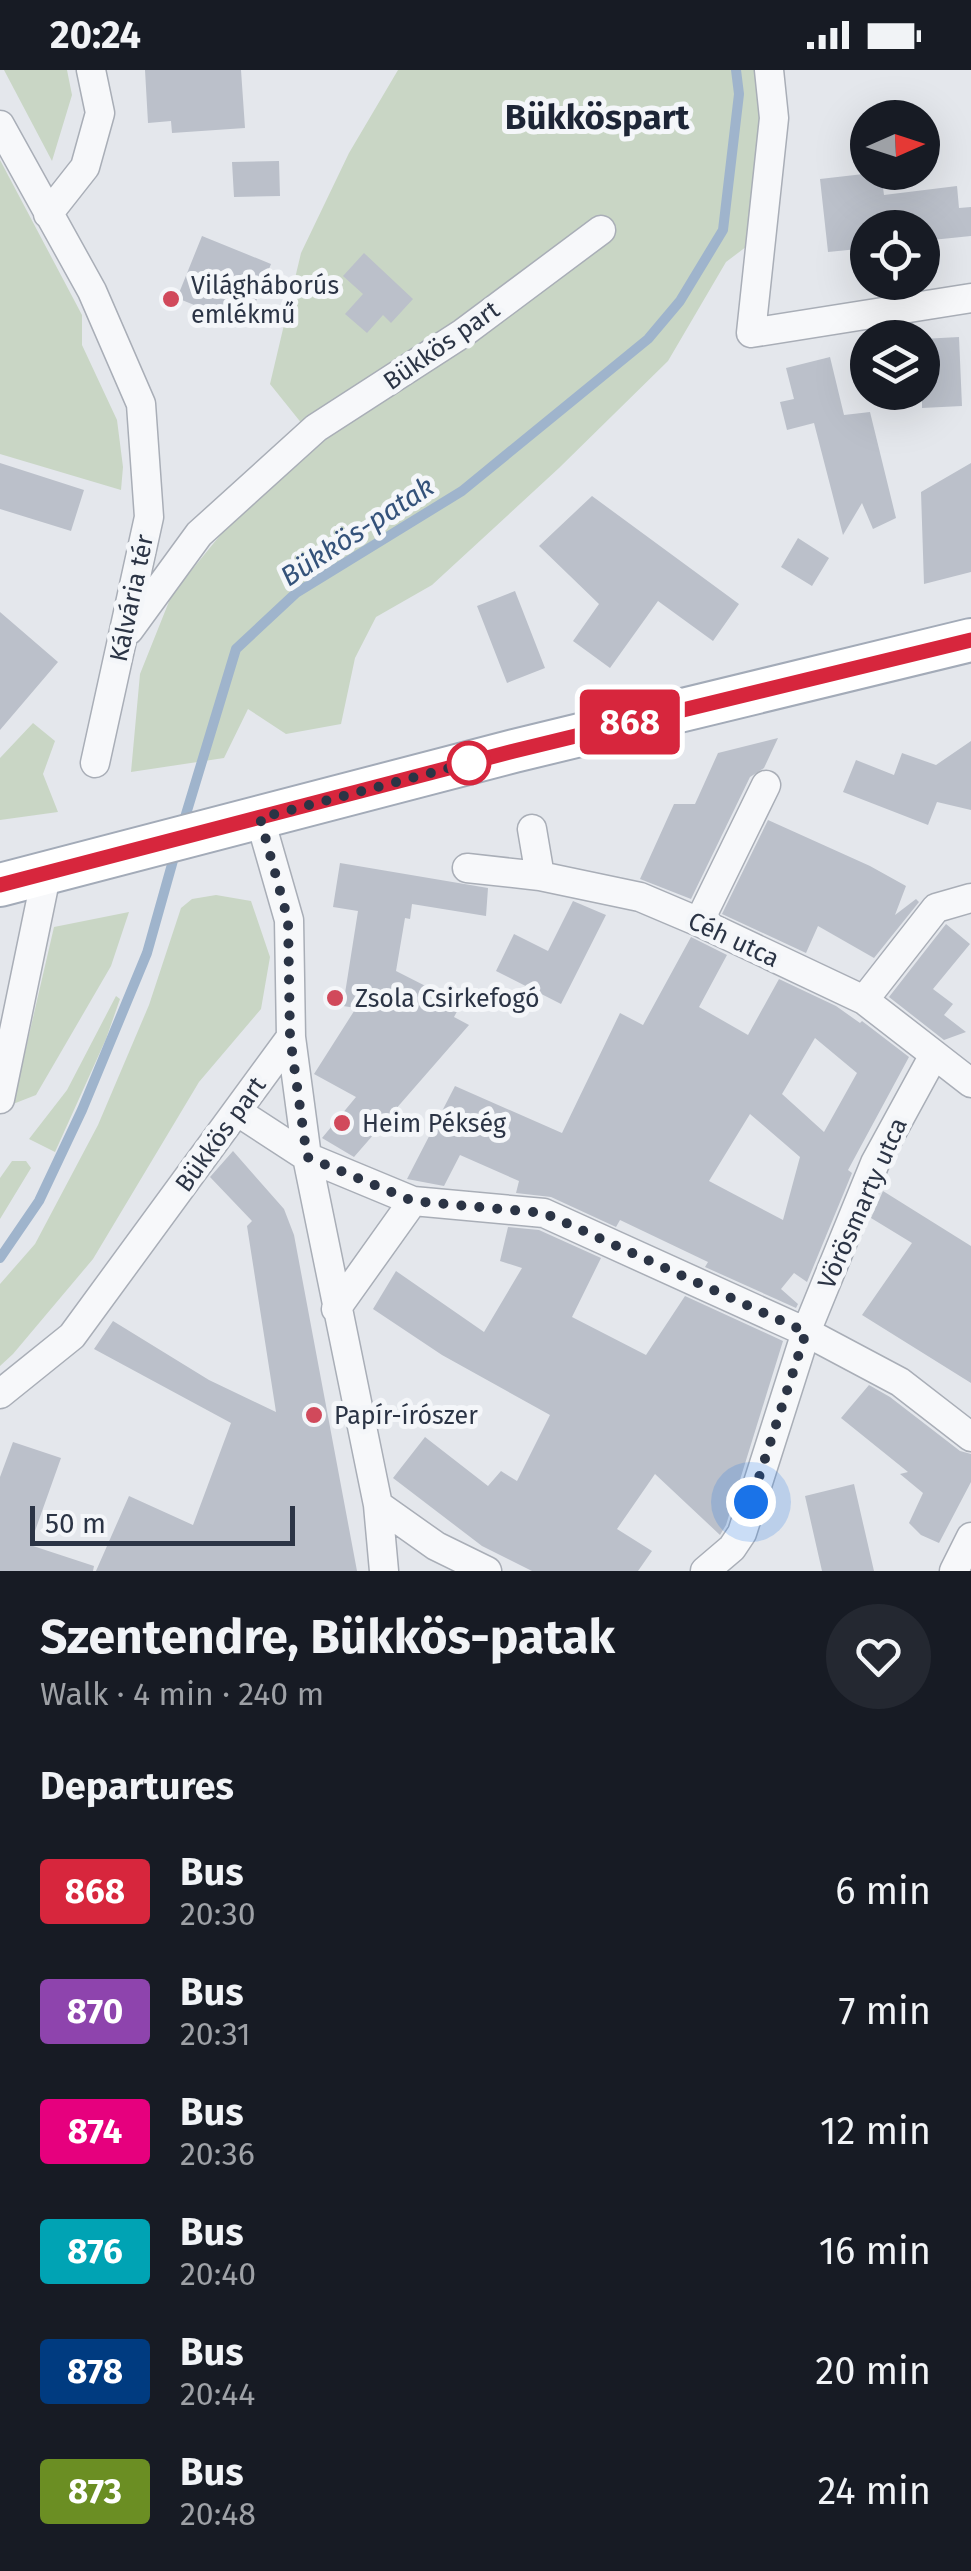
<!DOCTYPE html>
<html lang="en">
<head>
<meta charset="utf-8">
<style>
  body { margin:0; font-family:"Fira Sans",sans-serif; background:#242831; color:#f1f3f6; height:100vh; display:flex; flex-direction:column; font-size:38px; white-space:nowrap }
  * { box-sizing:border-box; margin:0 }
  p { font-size:32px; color:#9ea1a6 }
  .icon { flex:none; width:55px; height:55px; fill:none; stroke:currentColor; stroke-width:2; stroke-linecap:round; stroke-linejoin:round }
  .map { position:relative; height:1501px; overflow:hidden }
  .drawer { display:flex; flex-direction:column; background:#171b24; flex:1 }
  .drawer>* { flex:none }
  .badge { padding:0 20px; border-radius:8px; font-size:35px; line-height:65px }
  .needle { width:65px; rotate:87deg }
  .fabs { position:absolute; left:850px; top:30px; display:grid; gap:20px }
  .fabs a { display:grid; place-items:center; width:90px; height:90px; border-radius:50%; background:#171b24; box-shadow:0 10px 40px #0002; font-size:50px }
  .scale { position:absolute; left:30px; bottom:25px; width:265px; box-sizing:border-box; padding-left:10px; border:5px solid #2b3445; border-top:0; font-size:28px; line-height:35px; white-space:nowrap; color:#2b3445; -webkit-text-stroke:8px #f4f6f9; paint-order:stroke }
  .you { position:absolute; width:50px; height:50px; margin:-25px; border:8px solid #fff; border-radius:50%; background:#1a73e8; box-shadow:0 0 0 15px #1a73e833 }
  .map>.badge { position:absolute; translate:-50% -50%; box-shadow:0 0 0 5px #fff }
  h2 { padding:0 40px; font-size:38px; line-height:90px }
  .round { display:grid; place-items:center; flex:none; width:105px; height:105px; border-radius:52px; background:#242831 }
  .headline { display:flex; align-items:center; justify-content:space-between; height:170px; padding:0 40px }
  h1 { font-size:48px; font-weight:700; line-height:75px }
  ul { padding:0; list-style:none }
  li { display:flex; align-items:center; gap:30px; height:120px; padding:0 40px }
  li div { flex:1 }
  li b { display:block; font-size:38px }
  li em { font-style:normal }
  li .badge { min-width:110px; font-weight:700; text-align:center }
  .status { display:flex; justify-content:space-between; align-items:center; height:70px; padding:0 50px; background:#171b24; direction:ltr }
  .status svg { height:28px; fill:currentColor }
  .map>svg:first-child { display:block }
  .green { fill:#c9d6c5 }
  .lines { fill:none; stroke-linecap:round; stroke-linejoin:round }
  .stream { stroke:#9fb4cc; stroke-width:10 }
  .building { fill:#bbc0ca; fill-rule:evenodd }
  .street-casing { stroke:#a9aeb7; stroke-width:31 }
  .primary-casing { stroke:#a3abb8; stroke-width:46 }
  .street { stroke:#f7f8fa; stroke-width:28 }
  .primary { stroke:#fff; stroke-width:42 }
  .line-casing { stroke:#fff; stroke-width:22 }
  .line { stroke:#d7263d; stroke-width:15 }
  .walk { stroke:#2b3445; stroke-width:10; stroke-dasharray:0 18 }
  .poi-dot { fill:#d1495b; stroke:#f4f6f9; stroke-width:4 }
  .stop-dot { fill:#fff; stroke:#d7263d; stroke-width:5 }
  .labels { text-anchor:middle; stroke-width:10; stroke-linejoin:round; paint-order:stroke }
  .poi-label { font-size:25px; fill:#2b3445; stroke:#f4f6f9; text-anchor:start }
  .street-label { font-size:25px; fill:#2b3445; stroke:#f4f6f9 }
  .water-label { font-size:28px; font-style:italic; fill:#34527a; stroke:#f4f6f9 }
  .district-label { font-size:35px; font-weight:bold; fill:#1d2536; stroke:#f4f6f9 }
</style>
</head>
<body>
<div class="status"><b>20:24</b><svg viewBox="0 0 49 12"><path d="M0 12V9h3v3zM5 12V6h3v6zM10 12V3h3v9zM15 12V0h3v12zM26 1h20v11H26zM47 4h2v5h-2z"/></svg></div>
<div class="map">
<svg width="971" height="1501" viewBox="0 0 971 1501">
  <rect width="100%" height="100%" fill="#e4e7ec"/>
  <path class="green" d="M 4,0 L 67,0 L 72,25 L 52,91 Z
    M 398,0 L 782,0 L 775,155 L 726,192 L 668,291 L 559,398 L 432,515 L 376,547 L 355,588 L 341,654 L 286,664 L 248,639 L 224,688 L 131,702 L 140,604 L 172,524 L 222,463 L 319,375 L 270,314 L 301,183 L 349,83 Z
    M 0,90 L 82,245 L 82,275 L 117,350 L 123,397 L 121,420 L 0,384 Z
    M 33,653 L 55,671 L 43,704 L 58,742 L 0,750 L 0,688 Z
    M 216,825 L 251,831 L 270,887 L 261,939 L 199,1012 L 93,1189 L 13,1284 L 0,1296 L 0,1214 L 35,1174 L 98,1055 L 149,935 L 181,838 L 192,829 Z
    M 129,842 L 111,896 L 36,1025 L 13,1034 L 54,857 Z
    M 116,926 L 120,929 L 106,969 L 55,1082 L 29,1069 L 67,1020 Z
    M 12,1091 L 26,1091 L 31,1098 L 0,1149 L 0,1108 Z"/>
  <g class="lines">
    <path class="stream" d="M 183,754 L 236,579 L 296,523 L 462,421 L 648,269 L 680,231 L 723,160 L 739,24 L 736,0
      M 0,1188 L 39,1131 L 82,1040 L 147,883 L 176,780"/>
  </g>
  <path class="building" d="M 145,0 L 241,0 L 245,58 L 172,63 L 171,51 L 148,53 Z
    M 279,91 L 280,126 L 234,127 L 232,92 Z
    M 881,102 L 884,125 L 957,116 L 959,138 L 971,137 L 971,166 L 922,171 L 922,158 L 868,158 L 868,178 L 828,182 L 820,109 Z
    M 202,166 L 271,194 L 246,256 L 177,228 Z
    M 364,183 L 413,229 L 391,253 L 383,245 L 367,263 L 345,244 L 363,224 L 343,206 Z
    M 959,267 L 962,336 L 922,338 L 922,269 Z
    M 830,287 L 844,345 L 870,342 L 896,448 L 873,459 L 862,433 L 843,465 L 814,353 L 787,360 L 780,332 L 794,329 L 786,298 Z
    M 0,393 L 84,420 L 71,461 L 0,439 Z
    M 971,393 L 971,502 L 924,514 L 921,422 Z
    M 592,426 L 739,534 L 713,571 L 658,531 L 610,598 L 573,571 L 599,534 L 539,476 Z
    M 798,468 L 829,488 L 812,516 L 781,497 Z
    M 515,521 L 545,598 L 507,613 L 477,536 Z
    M 0,542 L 58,592 L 0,660 Z
    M 778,668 L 764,698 L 750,707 L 691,829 L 640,809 L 674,734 L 695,734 L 718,683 Z
    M 971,671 L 971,740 L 937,732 L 928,755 L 843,722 L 856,690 L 894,705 L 902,683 L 936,695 Z
    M 768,750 L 870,796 L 906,816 L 895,845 L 916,829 L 919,832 L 874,888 L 818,856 L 806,883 L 722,844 Z
    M 340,793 L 488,818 L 486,846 L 412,834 L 410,849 L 405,848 L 396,901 L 461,934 L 454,947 L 469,955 L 354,1087 L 322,1068 L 356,1027 L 314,1004 L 356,938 L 343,936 L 358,841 L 333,837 Z
    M 573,831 L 606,845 L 561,934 L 496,901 L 514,864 L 548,881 Z
    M 946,854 L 970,874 L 933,919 L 953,934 L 944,945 L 966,962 L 944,970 L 889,927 Z
    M 691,867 L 727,885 L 699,937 L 748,965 L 779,909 L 836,936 L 860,953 L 862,951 L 909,987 L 848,1100 L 852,1103 L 807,1212 L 794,1203 L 781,1219 L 798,1234 L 796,1238 L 705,1197 L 708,1192 L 620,1150 L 616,1157 L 551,1127 L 516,1123 L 519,1111 L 460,1085 L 444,1116 L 407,1109 L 455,1016 L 562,1063 L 620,943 L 643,955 ZM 815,968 L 857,1003 L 824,1062 L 782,1024 ZM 750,1044 L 800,1087 L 783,1150 L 709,1111 Z
    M 233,1081 L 284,1139 L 294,1165 L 357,1501 L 96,1501 L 129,1426 L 193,1455 L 231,1353 L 94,1279 L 113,1251 L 209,1310 L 276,1342 L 247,1156 L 252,1151 L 210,1107 Z
    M 883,1121 L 971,1176 L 971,1313 L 862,1245 L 912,1173 L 871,1148 Z
    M 508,1157 L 539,1160 L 601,1188 L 572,1247 L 646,1285 L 685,1226 L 783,1271 L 726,1455 L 720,1465 L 655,1404 L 617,1459 L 652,1481 L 638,1501 L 532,1501 L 482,1476 L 393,1408 L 425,1367 L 488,1416 L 501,1401 L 517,1411 L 550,1345 L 442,1285 L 373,1239 L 396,1201 L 484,1262 L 522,1198 L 500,1191 Z
    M 869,1315 L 890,1327 L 960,1381 L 971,1384 L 971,1412 L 939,1473 L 921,1465 L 909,1453 L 923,1423 L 900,1404 L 908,1402 L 841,1348 Z
    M 13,1372 L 61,1388 L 30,1475 L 94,1496 L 93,1501 L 0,1501 L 0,1407 Z
    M 854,1414 L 874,1501 L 822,1501 L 805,1426 Z"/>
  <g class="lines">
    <g class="street-casing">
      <path id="street" d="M 769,0 L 774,48 L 751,263 L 971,228
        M 0,55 L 92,221 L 141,334 L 149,447 L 95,693
        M 48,144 L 85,97 L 100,43 L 91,0
        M 129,560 L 199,464 L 316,358 L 463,263 L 601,160
        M 260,749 L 289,850 L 291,967 L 307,1087 L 378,1435 L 384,1501
        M 532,759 L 540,806
        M 467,798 L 540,806 L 640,827 L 699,852 L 864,930 L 971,1013
        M 699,852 L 766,715
        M 864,930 L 936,838 L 971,828
        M 0,1029 L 46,806
        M 238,1042 L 307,1087 L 413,1131 L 544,1143 L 806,1262 L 900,1312 L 971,1367
        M 336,1239 L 413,1131
        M 0,1324 L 72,1266 L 291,967
        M 378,1435 L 436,1476 L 487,1501
        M 705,1501 L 732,1478 L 742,1463 L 806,1262 L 875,1093 L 934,985
        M 954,1501 L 971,1467"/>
    </g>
    <g class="primary-casing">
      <path id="primary" d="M 0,815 L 514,681 L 971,570"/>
    </g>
    <use href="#street" class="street"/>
    <use href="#primary" class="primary"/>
  </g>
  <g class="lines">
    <g class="line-casing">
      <path id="line" d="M 0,815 L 514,681 L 971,570"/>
    </g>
    <use href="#line" class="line"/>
    <path class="walk" d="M 469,693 L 476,691 L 260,748 L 288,850 L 290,967 L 307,1087 L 413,1131 L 544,1143 L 806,1262 L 751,1432"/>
  </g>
  <g class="poi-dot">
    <circle cx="171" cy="229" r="10"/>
    <circle cx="335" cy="928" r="10"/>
    <circle cx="342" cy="1053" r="10"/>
    <circle cx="314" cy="1345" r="10"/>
  </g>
  <circle class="stop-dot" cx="469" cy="693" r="20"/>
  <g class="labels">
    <g class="poi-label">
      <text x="191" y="224">Világháborús<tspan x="191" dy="29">emlékmű</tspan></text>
      <text x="355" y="937">Zsola Csirkefogó</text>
      <text x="362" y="1062">Heim Pékség</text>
      <text x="334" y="1354">Papír-írószer</text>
    </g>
    <g class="street-label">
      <text transform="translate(441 275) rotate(-35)" y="9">Bükkös part</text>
      <text transform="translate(131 528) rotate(-78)" y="9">Kálvária tér</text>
      <text transform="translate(734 869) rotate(25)" y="9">Céh utca</text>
      <text transform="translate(220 1064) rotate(-54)" y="9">Bükkös part</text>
      <text transform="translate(862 1133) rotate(-66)" y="9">Vörösmarty utca</text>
    </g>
    <g class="water-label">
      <text transform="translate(357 461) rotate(-33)" y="10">Bükkös-patak</text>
    </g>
    <g class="district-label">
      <text x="597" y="59">Bükköspart</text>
    </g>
  </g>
</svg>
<div class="fabs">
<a><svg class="needle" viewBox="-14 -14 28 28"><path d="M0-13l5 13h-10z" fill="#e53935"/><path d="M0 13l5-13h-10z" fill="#9ea1a6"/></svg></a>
<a><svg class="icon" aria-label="locate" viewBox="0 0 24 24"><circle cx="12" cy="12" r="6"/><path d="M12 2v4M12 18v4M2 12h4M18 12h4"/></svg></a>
<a><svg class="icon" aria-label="layers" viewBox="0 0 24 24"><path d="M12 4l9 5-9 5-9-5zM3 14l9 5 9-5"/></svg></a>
</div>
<div class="scale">50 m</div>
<div class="you" style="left:751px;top:1432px"></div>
<b class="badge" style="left:630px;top:652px;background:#d7263d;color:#fff">868</b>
</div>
<section class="drawer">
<div class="headline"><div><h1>Szentendre, Bükkös-patak</h1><p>Walk · 4 min · 240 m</p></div><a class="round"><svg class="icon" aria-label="heart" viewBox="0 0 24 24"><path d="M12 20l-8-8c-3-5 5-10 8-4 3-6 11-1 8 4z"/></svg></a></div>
<h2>Departures</h2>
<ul>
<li><span class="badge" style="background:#d7263d;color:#fff">868</span><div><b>Bus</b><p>20:30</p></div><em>6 min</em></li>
<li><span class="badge" style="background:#8e44ad;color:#fff">870</span><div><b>Bus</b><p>20:31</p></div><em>7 min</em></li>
<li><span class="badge" style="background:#e6007e;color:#fff">874</span><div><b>Bus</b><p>20:36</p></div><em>12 min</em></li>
<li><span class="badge" style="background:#00a3b4;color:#fff">876</span><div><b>Bus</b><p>20:40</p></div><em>16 min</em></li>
<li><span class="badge" style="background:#003b80;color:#fff">878</span><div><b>Bus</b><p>20:44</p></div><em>20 min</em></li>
<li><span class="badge" style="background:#6b8e23;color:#fff">873</span><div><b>Bus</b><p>20:48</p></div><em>24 min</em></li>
</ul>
</section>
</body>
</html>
